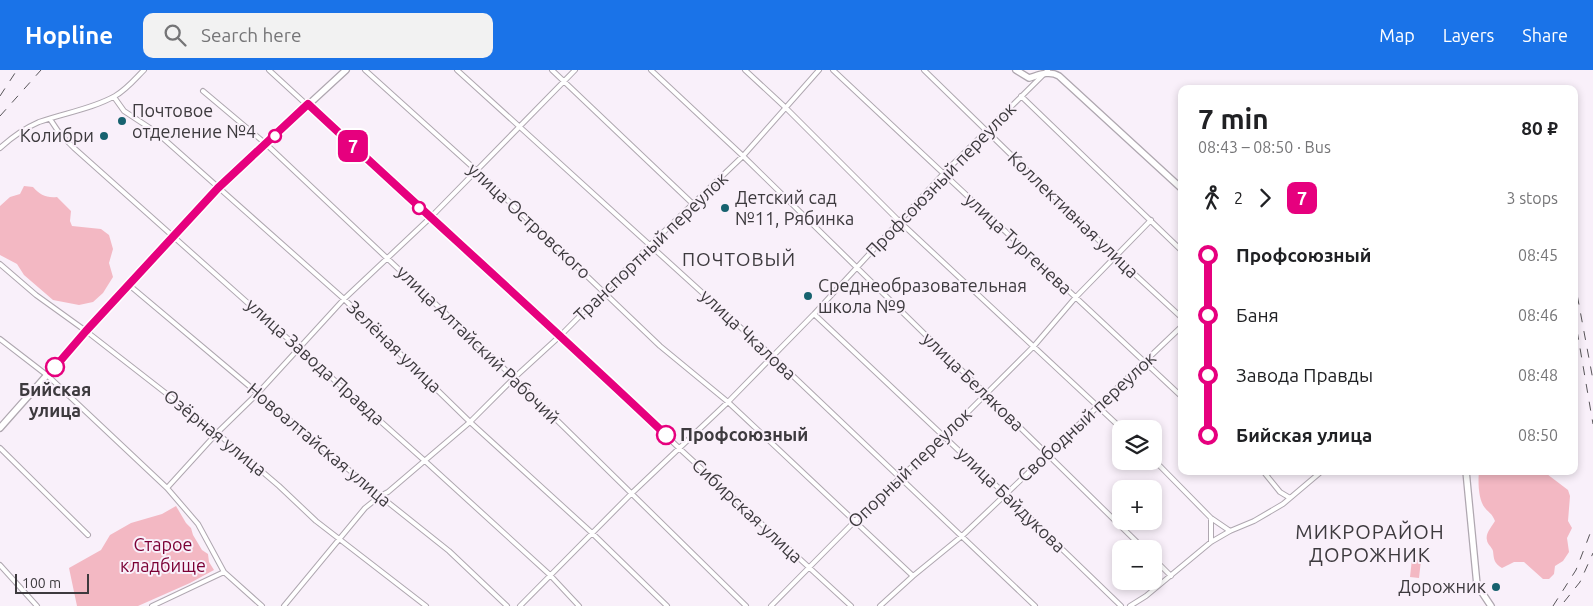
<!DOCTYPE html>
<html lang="en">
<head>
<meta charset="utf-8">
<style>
  body { margin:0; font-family:Ubuntu,sans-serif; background:#f2f2f2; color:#202124; height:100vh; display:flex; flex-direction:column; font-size:19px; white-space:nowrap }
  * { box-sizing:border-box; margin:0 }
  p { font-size:16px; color:#757577 }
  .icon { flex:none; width:28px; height:28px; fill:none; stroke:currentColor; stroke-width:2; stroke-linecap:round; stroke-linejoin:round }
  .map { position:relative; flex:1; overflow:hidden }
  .details { position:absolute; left:1178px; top:15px; width:400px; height:390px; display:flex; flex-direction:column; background:#fff; border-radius:10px; box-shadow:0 2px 8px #0003 }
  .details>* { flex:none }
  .badge { padding:0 10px; border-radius:8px; font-size:18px; line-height:32px }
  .fabs { position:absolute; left:1112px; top:350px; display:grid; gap:10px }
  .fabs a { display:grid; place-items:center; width:50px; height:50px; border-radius:10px; background:#fff; box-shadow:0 2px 8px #0003; font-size:25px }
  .scale { position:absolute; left:15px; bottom:12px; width:74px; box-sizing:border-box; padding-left:5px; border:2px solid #3d3a3e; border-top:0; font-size:14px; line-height:18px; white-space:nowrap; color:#3d3a3e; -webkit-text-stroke:4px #f9f0fa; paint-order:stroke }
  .map>.badge { position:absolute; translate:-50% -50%; box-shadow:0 0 0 2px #fff }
  .legs { display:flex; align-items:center; gap:8px; height:55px; padding:0 20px; font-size:16px }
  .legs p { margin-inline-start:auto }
  .summary { display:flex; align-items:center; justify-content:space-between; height:85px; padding:0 20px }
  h1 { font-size:28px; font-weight:700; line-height:38px }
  ul { padding:0 20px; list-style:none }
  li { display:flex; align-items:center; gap:18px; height:60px; font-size:19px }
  li i { display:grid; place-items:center; width:8px; height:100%; margin:0 6px; background:currentColor }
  li i::after { content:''; width:12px; height:12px; margin:-6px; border:4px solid; border-radius:50%; background:#fff }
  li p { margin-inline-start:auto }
  li:first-child i { background:linear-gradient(#0000 50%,currentColor 0) }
  li:last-child i { background:linear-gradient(currentColor 50%,#0000 0) }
  header { display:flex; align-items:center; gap:30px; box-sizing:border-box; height:70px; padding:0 25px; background:#1a73e8; color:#fff }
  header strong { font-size:24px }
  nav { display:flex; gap:28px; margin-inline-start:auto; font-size:18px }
  .search { width:350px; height:45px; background:#f2f2f2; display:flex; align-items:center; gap:12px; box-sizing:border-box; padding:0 18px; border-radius:10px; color:#757577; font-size:19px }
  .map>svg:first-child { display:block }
  .green { fill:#f3b8c3 }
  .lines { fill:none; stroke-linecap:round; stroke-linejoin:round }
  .street-casing { stroke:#afa7b0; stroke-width:6 }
  .secondary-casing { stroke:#afa7b0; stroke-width:8 }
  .street { stroke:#fff; stroke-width:4 }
  .secondary { stroke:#fff; stroke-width:5.5 }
  .rail { stroke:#585559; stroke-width:1; stroke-dasharray:9 9; stroke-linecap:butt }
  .line-1-casing { stroke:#fff; stroke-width:11 }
  .line-1 { stroke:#e6007e; stroke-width:8 }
  .poi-dot { fill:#17626f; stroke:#f9f0fa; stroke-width:2 }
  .stop-1-dot { fill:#fff; stroke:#e6007e; stroke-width:2.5 }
  .labels { text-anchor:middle; stroke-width:4; stroke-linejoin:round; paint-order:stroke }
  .poi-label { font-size:18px; fill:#3d3a3e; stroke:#f9f0fa; text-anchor:start }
  .street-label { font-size:18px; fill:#3d3a3e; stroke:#f9f0fa }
  .stop-label { font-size:18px; font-weight:bold; fill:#3d3a3e; stroke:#f9f0fa }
  .park-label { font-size:18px; fill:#7b0035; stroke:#f9f0fa }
  .neighbourhood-label { font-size:19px; letter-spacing:1px; fill:#3d3a3e; stroke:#f9f0fa }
  .quarter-label { font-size:20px; letter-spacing:1px; fill:#3d3a3e; stroke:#f9f0fa }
</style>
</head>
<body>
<header>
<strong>Hopline</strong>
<div class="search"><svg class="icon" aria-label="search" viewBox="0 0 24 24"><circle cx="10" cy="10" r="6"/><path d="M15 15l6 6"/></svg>Search here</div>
<nav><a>Map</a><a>Layers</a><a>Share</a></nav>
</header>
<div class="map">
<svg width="1593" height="536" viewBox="0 0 1593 536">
  <rect width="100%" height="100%" fill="#f9f0fa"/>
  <path class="green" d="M 24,116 L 33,117 C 40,125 46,128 57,127 L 71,141 L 70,151 L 72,156 L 101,159 L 109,165 L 113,179 L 109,193 L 113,207 L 103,223 L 93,232 L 79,235 L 53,230 L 24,205 L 17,194 L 0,185 L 0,136 L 10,127 L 20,124 Z
    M 1479,401 L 1543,401 L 1568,420 L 1570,426 L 1568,451 L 1572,458 L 1567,468 L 1569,482 L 1563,491 L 1555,496 L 1554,504 L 1549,509 L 1543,509 L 1524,492 L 1514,492 L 1502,498 C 1494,493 1494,490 1493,481 C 1492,477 1487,474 1487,470 C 1485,464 1492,456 1495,451 C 1491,442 1490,444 1485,438 C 1478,430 1478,411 1479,401 Z
    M 176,436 L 186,453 L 191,458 L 193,465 L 202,480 L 208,484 L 209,492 L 214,500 L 190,513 L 138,536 L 77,536 L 69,498 L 101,480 L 110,465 L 131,453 L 162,444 Z
    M 1412,489 L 1421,490 L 1419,508 L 1410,507 Z"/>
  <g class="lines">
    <g class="street-casing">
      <path id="street" d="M 269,0 L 430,148 L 561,265 L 680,379 L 851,536
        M 365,0 L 477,101 L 660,276 L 728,332 L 913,506
        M 457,0 L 772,286 L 1035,536
        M 552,0 L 693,134
        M 651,0 L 743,86 L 1144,479
        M 745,0 L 786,38 L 900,152 L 1122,359
        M 833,0 L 1181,326
        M 924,0 L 1116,187 L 1181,247
        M 203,21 L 266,74 L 514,308 L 746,536
        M 1021,26 L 1181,180
        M 114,27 L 124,41 L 156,62 L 344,229 L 470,352 L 592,463 L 667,536
        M 50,49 L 60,64 L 74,78 L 425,391 L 550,505 L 579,536
        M 0,78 C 11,68 25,58 39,52 C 64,43 92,39 115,26 C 126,20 135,9 144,0
        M 0,194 L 36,225 L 86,261 L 217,363 L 279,416 L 316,451 L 426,536
        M 129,215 L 380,426 L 449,481 L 507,536
        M 814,244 L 1006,425 L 1121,536
        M 0,269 L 48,306 L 167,418 L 198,454 L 224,502 L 262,536
        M 0,378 L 88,465
        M 1154,390 L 1211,448 L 1230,461
        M 1263,401 L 1280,422 L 1290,428
        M 167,418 L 217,363 L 258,323 L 344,229 L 430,148 L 575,0
        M 1211,448 L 1211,472
        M 1154,489 L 1171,506
        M 0,495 L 37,536
        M 152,536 L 224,502
        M 284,536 L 365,438 L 380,426 L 388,422 L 470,352 L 514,308 L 561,265 L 650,175 L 743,86 L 819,0
        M 520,536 L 632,423 L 728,332 L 814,244 L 944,103 L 1048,0
        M 771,536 L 855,451 L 944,366 L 1034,276 L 1075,228 L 1151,150
        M 880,536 L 913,506 L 962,466 L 1181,257
        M 1130,536 L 1146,526 L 1211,472 L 1230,461 L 1254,451 L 1283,434 L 1322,401"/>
    </g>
    <g class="secondary-casing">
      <path id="secondary" d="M 1016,0 L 1029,8 C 1039,5 1049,0 1059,6 L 1181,118
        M 0,358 L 86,261 L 218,118 L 346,0
        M 1466,401 L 1477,515 L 1491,536"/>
    </g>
    <use href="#street" class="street"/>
    <use href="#secondary" class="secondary"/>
    <path class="rail" d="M 0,26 L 17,0
      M 0,46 L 41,0
      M 1574,208 L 1593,310
      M 1574,243 L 1593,354
      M 1564,532 L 1580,512 L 1593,483
      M 1553,536 L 1576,500 L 1593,456"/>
  </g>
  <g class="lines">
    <g class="line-1-casing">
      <path id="line-1" d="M 55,297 L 86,261 L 218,118 L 308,34 C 427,145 548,253 666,365"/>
    </g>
    <use href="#line-1" class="line-1"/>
  </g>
  <g class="poi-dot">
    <circle cx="122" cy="51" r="5"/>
    <circle cx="104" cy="66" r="5"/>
    <circle cx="725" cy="138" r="5"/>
    <circle cx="808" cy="226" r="5"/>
    <circle cx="1496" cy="517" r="5"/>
  </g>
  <g class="stop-1-dot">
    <circle cx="275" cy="66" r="6"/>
    <circle cx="419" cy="138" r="6"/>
    <circle cx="55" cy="297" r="9"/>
    <circle cx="666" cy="365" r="9"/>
  </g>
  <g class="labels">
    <g class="poi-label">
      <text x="132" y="47">Почтовое<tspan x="132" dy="21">отделение №4</tspan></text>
      <text x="94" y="72" text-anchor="end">Колибри</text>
      <text x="735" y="134">Детский сад<tspan x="735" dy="21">№11, Рябинка</tspan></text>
      <text x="818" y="222">Среднеобразовательная<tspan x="818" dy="21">школа №9</tspan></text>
      <text x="1486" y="523" text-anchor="end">Дорожник</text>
    </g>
    <g class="street-label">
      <text transform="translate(941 110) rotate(-46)" y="6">Профсоюзный переулок</text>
      <text transform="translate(1073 145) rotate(44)" y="6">Коллективная улица</text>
      <text transform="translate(529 151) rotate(43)" y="6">улица Островского</text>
      <text transform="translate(1018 174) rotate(43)" y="6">улица Тургенева</text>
      <text transform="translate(651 177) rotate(-44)" y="6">Транспортный переулок</text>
      <text transform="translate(748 265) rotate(43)" y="6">улица Чкалова</text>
      <text transform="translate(478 275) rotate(44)" y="6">улица Алтайский Рабочий</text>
      <text transform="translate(394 277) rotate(44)" y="6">Зелёная улица</text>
      <text transform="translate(315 292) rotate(42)" y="6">улица Завода Правда</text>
      <text transform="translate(973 312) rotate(44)" y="6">улица Белякова</text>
      <text transform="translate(1087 347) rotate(-43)" y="6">Свободный переулок</text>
      <text transform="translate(215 363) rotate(39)" y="6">Озёрная улица</text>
      <text transform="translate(319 375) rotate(40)" y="6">Новоалтайская улица</text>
      <text transform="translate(910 398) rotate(-44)" y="6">Опорный переулок</text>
      <text transform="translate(1011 430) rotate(44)" y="6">улица Байдукова</text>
      <text transform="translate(747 441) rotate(43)" y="6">Сибирская улица</text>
    </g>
    <g class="stop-label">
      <text x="55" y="326">Бийская<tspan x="55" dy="21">улица</tspan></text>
      <text x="680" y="371" text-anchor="start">Профсоюзный</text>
    </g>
    <g class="park-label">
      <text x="163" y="481">Старое<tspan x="163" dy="21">кладбище</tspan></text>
    </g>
    <g class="neighbourhood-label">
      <text x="739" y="196">ПОЧТОВЫЙ</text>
    </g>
    <g class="quarter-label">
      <text x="1370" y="469">МИКРОРАЙОН<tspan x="1370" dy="23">ДОРОЖНИК</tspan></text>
    </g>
  </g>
</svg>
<div class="fabs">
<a><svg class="icon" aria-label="layers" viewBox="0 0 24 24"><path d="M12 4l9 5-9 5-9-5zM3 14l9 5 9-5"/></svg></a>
<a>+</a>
<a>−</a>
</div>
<div class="scale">100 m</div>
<b class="badge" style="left:353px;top:76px;background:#e6007e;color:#fff">7</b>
<section class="details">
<div class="summary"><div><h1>7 min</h1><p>08:43 – 08:50 · Bus</p></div><b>80 ₽</b></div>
<div class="legs"><svg class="icon" aria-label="walk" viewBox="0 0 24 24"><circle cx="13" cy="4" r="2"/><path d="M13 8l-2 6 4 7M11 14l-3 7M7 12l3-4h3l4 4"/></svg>2<svg class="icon" aria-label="forward" viewBox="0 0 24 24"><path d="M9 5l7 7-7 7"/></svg><b class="badge" style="background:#e6007e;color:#fff">7</b><p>3 stops</p></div>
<ul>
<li><i style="color:#e6007e"></i><b>Профсоюзный</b><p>08:45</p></li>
<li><i style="color:#e6007e"></i><span>Баня</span><p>08:46</p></li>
<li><i style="color:#e6007e"></i><span>Завода Правды</span><p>08:48</p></li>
<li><i style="color:#e6007e"></i><b>Бийская улица</b><p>08:50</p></li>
</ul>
</section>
</div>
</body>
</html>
